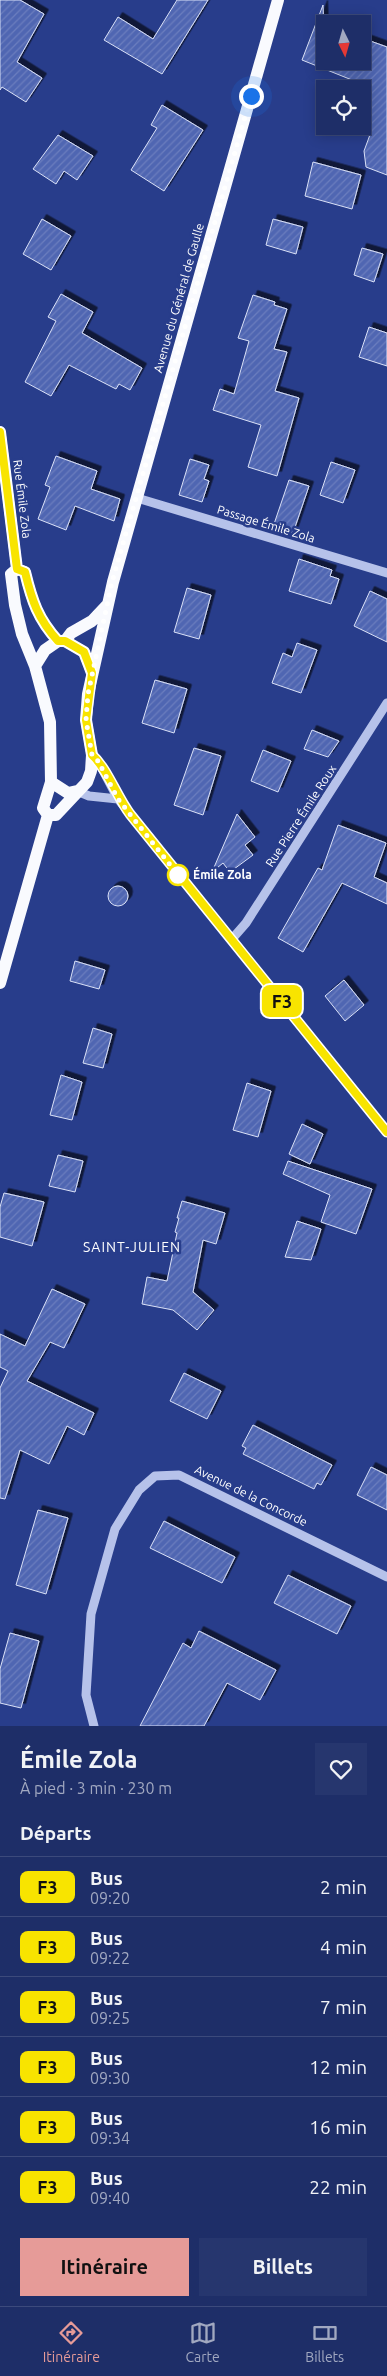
<!DOCTYPE html>
<html lang="fr">
<head>
<meta charset="utf-8">
<style>
  body { margin:0; font-family:Ubuntu,sans-serif; background:#26366e; color:#f1f3f6; height:100vh; display:flex; flex-direction:column; font-size:19px; white-space:nowrap }
  * { box-sizing:border-box; margin:0 }
  p { font-size:16px; color:#a1a8c0 }
  .icon { flex:none; width:28px; height:28px; fill:none; stroke:currentColor; stroke-width:2; stroke-linecap:round; stroke-linejoin:round }
  .map { position:relative; height:1726px; overflow:hidden }
  .drawer { display:flex; flex-direction:column; background:#1e2e68; flex:1 }
  .drawer>* { flex:none }
  .badge { padding:0 10px; border-radius:8px; font-size:18px; line-height:32px }
  .needle { width:32px; rotate:175deg }
  .tools { position:absolute; left:316px; top:15px; display:grid; gap:10px }
  .tools a { display:grid; place-items:center; width:55px; height:55px; border-radius:0px; background:#1e2e68; box-shadow:0 2px 12px #0003,0 0 0 1px #3c4a7c; font-size:25px }
  .you { position:absolute; width:25px; height:25px; margin:-12px; border:4px solid #fff; border-radius:50%; background:#1a73e8; box-shadow:0 0 0 8px #1a73e833 }
  .map>.badge { position:absolute; translate:-50% -50%; box-shadow:0 0 0 2px #fff }
  h2 { padding:0 20px; font-size:19px; line-height:45px }
  .round { display:grid; place-items:center; flex:none; width:52px; height:52px; border-radius:0px; background:#26366e }
  .head { display:flex; align-items:center; justify-content:space-between; height:85px; padding:0 20px }
  h1 { font-size:24px; font-weight:700; line-height:38px }
  .button { display:flex; gap:10px; margin-top:auto; padding:10px 20px }
  .button a { flex:1; height:58px; border-radius:0px; background:#e69b98; color:#111; font-size:20px; font-weight:700; line-height:58px; text-align:center }
  .button a+a { background:#26366e; color:#f1f3f6 }
  ul { padding:0; list-style:none }
  li { display:flex; align-items:center; gap:15px; height:60px; padding:0 20px; border-top:1px solid #3c4a7c }
  li div { flex:1 }
  li b { display:block; font-size:19px }
  li em { font-style:normal }
  li .badge { min-width:55px; font-weight:700; text-align:center }
  .menu { display:flex; justify-content:space-around; align-items:center; height:70px; border-top:1px solid #3c4a7c; background:#1e2e68; font-size:14px; color:#a1a8c0 }
  .menu a { display:grid; justify-items:center; gap:2px }
  .menu .selected { color:#e69b98 }
  .map>svg:first-child { display:block }
  .building { fill:url(#building-hatch); stroke:#dae1f7; filter:url(#shadow) }
  .lines { fill:none; stroke-linecap:round; stroke-linejoin:round }
  .minor { stroke:#b6c2ea; stroke-width:9 }
  .major { stroke:#f9fafe; stroke-width:12 }
  .line-casing { stroke:#fff; stroke-width:11 }
  .line { stroke:#f8e400; stroke-width:8 }
  .walk { stroke:#fff; stroke-width:5; stroke-dasharray:0 9 }
  .stop-dot { fill:#fff; stroke:#f8e400; stroke-width:2.5 }
  .labels { text-anchor:middle; stroke-width:5; stroke-linejoin:round; paint-order:stroke }
  .street-label { font-size:12px; fill:#fff; stroke:#283d8b }
  .stop-label { font-size:12px; font-weight:bold; fill:#fff; stroke:#283d8b; text-anchor:start }
  .neighbourhood-label { font-size:14px; letter-spacing:1px; fill:#fff; stroke:#283d8b }
</style>
</head>
<body>
<div class="map">
<svg width="387" height="1726" viewBox="0 0 387 1726">
  <defs>
    <pattern id="building-hatch" width="6" height="6" patternUnits="userSpaceOnUse" patternTransform="scale(1.25)"><rect width="6" height="6" fill="#5066b2"/><path d="M-1 1l2-2M0 6l6-6M5 7l2-2" fill="none" stroke="#6a7dbe"/></pattern>
    <filter id="shadow"><feDropShadow dx="4.5" dy="-4.5" stdDeviation="0" flood-color="#0009"/></filter>
  </defs>
  <rect width="100%" height="100%" fill="#283d8b"/>
  <path class="building" d="M 0,0 L 20,0 L 44,14 L 17,62 L 42,78 L 26,102 L 2,87 L 0,90 Z
    M 177,0 L 208,0 L 162,74 L 104,40 L 118,17 L 153,39 Z
    M 323,5 L 325,61 L 362,61 L 362,38 L 387,47 L 387,175 L 366,167 L 364,151 L 371,132 L 362,131 L 362,84 L 302,60 Z
    M 162,105 L 203,130 L 164,191 L 131,170 L 157,128 L 151,125 Z
    M 58,135 L 93,156 L 77,180 L 64,171 L 56,184 L 33,169 Z
    M 313,162 L 361,175 L 352,209 L 305,196 Z
    M 42,219 L 71,236 L 51,270 L 23,254 Z
    M 273,219 L 303,227 L 296,254 L 266,245 Z
    M 362,248 L 383,254 L 374,282 L 354,275 Z
    M 61,294 L 93,312 L 82,333 L 142,368 L 130,390 L 119,384 L 116,389 L 69,365 L 51,396 L 25,382 L 56,321 L 48,317 Z
    M 253,295 L 275,302 L 274,305 L 287,309 L 274,349 L 287,352 L 275,391 L 299,398 L 277,476 L 248,467 L 261,425 L 213,410 L 220,389 L 234,394 L 249,341 L 238,338 Z
    M 369,327 L 387,333 L 387,366 L 359,357 Z
    M 56,456 L 97,471 L 91,489 L 120,499 L 114,521 L 75,506 L 66,530 L 38,519 L 50,487 L 45,485 Z
    M 190,459 L 209,465 L 204,479 L 209,481 L 202,502 L 179,495 Z
    M 331,462 L 355,470 L 343,503 L 320,495 Z
    M 289,480 L 309,486 L 293,533 L 273,527 Z
    M 299,559 L 332,570 L 330,576 L 339,579 L 331,604 L 289,591 Z
    M 187,588 L 211,595 L 199,639 L 174,632 Z
    M 370,591 L 387,599 L 387,642 L 354,626 Z
    M 297,643 L 317,650 L 301,693 L 272,683 L 283,653 L 292,657 Z
    M 155,680 L 187,689 L 174,733 L 142,723 Z
    M 312,730 L 339,741 L 328,757 L 304,749 Z
    M 194,748 L 221,756 L 203,815 L 174,805 Z
    M 263,750 L 291,761 L 278,792 L 251,781 Z
    M 237,814 L 255,837 L 245,845 L 253,855 L 230,872 L 223,863 L 212,872 Z
    M 338,825 L 386,843 L 374,877 L 387,883 L 387,904 L 342,883 L 303,952 L 278,938 L 318,868 L 322,870 Z
    M108 896a10 10 0 1 1 20 0a10 10 0 1 1-20 0Z
    M 75,961 L 105,970 L 99,989 L 70,981 Z
    M 344,980 L 364,1005 L 345,1021 L 325,996 Z
    M 93,1028 L 112,1034 L 103,1068 L 83,1063 Z
    M 61,1075 L 82,1082 L 72,1120 L 50,1115 Z
    M 247,1083 L 271,1091 L 258,1137 L 233,1130 Z
    M 302,1124 L 323,1134 L 310,1164 L 289,1154 Z
    M 58,1155 L 83,1161 L 75,1192 L 49,1186 Z
    M 288,1161 L 372,1189 L 356,1234 L 321,1222 L 330,1195 L 283,1174 Z
    M 4,1193 L 44,1202 L 32,1246 L 0,1237 L 0,1207 Z
    M 182,1201 L 225,1213 L 216,1244 L 203,1240 L 193,1292 L 214,1310 L 197,1330 L 173,1310 L 142,1304 L 147,1277 L 167,1281 L 177,1233 L 175,1232 L 179,1218 L 177,1218 Z
    M 297,1221 L 321,1229 L 311,1260 L 285,1257 Z
    M 52,1289 L 85,1304 L 64,1348 L 50,1342 L 27,1381 L 94,1413 L 84,1435 L 67,1426 L 49,1464 L 20,1450 L 5,1499 L 0,1498 L 0,1388 L 8,1371 L 0,1367 L 0,1334 L 25,1346 Z
    M 184,1373 L 221,1391 L 207,1419 L 170,1401 Z
    M 253,1425 L 332,1465 L 321,1485 L 317,1483 L 314,1489 L 243,1454 L 246,1448 L 242,1446 Z
    M 371,1467 L 387,1475 L 387,1510 L 357,1495 Z
    M 38,1510 L 68,1518 L 46,1594 L 16,1585 Z
    M 164,1521 L 235,1557 L 222,1583 L 150,1548 Z
    M 288,1575 L 351,1606 L 337,1634 L 274,1603 Z
    M 199,1631 L 276,1670 L 260,1700 L 227,1683 L 204,1726 L 140,1726 L 183,1643 L 191,1648 Z
    M 10,1633 L 39,1641 L 21,1708 L 0,1703 L 0,1669 Z"/>
  <g class="lines">
    <path class="minor" d="M 137,498 L 387,573
      M 92,755 L 98,761 L 118,799 L 387,1132
      M 77,791 L 89,796 L 118,799
      M 232,939 L 246,923 L 387,703
      M 94,1726 L 86,1695 L 91,1614 L 115,1529 L 139,1490 L 155,1476 L 179,1475 L 387,1577"/>
    <path class="major" d="M 0,432 L 17,569
      M 17,569 L 11,574 L 15,605 L 22,634 L 35,666 L 50,722 L 51,782 L 43,808 L 48,815
      M 17,569 L 25,572 C 32,601 38,619 58,641
      M 65,641 L 71,633 L 92,621 L 108,604
      M 35,666 L 45,650 L 58,641 L 65,641 L 84,652 L 92,673
      M 51,782 L 68,793 L 77,791
      M 48,815 L 56,815 L 87,782 L 91,771 L 92,755 L 86,720 L 88,694 L 113,582 L 278,0
      M 0,983 L 48,815"/>
  </g>
  <g class="lines">
    <g class="line-casing">
      <path id="line" d="M 0,432 L 17,569 L 25,572 C 32,601 38,619 58,641 L 65,641 L 84,652 L 92,673 L 86,720 L 92,755 C 107,768 117,797 130,814 L 387,1132"/>
    </g>
    <use href="#line" class="line"/>
    <path class="walk" d="M 178,875 L 182,880 L 118,799 L 98,761 L 92,755 L 86,720 L 88,694 L 112,582 L 251,96"/>
  </g>
  <circle class="stop-dot" cx="178" cy="875" r="10"/>
  <g class="labels">
    <g class="street-label">
      <text transform="translate(179 298) rotate(-74)" y="4">Avenue du Général de Gaulle</text>
      <text transform="translate(22 499) rotate(83)" y="4">Rue Émile Zola</text>
      <text transform="translate(266 524) rotate(17)" y="4">Passage Émile Zola</text>
      <text transform="translate(301 816) rotate(-57)" y="4">Rue Pierre Émile Roux</text>
      <text transform="translate(251 1496) rotate(26)" y="4">Avenue de la Concorde</text>
    </g>
    <g class="stop-label">
      <text x="193" y="879">Émile Zola</text>
    </g>
    <g class="neighbourhood-label">
      <text x="132" y="1252">SAINT-JULIEN</text>
    </g>
  </g>
</svg>
<div class="tools">
<a><svg class="needle" viewBox="-14 -14 28 28"><path d="M0-13l5 13h-10z" fill="#e53935"/><path d="M0 13l5-13h-10z" fill="#a1a8c0"/></svg></a>
<a><svg class="icon" aria-label="locate" viewBox="0 0 24 24"><circle cx="12" cy="12" r="6"/><path d="M12 2v4M12 18v4M2 12h4M18 12h4"/></svg></a>
</div>
<div class="you" style="left:251px;top:96px"></div>
<b class="badge" style="left:282px;top:1001px;background:#f8e400;color:#111">F3</b>
</div>
<section class="drawer">
<div class="head"><div><h1>Émile Zola</h1><p>À pied · 3 min · 230 m</p></div><a class="round"><svg class="icon" aria-label="heart" viewBox="0 0 24 24"><path d="M12 20l-8-8c-3-5 5-10 8-4 3-6 11-1 8 4z"/></svg></a></div>
<h2>Départs</h2>
<ul>
<li><span class="badge" style="background:#f8e400;color:#111">F3</span><div><b>Bus</b><p>09:20</p></div><em>2 min</em></li>
<li><span class="badge" style="background:#f8e400;color:#111">F3</span><div><b>Bus</b><p>09:22</p></div><em>4 min</em></li>
<li><span class="badge" style="background:#f8e400;color:#111">F3</span><div><b>Bus</b><p>09:25</p></div><em>7 min</em></li>
<li><span class="badge" style="background:#f8e400;color:#111">F3</span><div><b>Bus</b><p>09:30</p></div><em>12 min</em></li>
<li><span class="badge" style="background:#f8e400;color:#111">F3</span><div><b>Bus</b><p>09:34</p></div><em>16 min</em></li>
<li><span class="badge" style="background:#f8e400;color:#111">F3</span><div><b>Bus</b><p>09:40</p></div><em>22 min</em></li>
</ul>
<div class="button"><a>Itinéraire</a><a>Billets</a></div>
</section>
<nav class="menu">
<a class="selected"><svg class="icon" aria-label="directions" viewBox="0 0 24 24"><path d="M12 3l9 9-9 9-9-9zM9 14v-3h6M13 9l2 2-2 2"/></svg>Itinéraire</a>
<a><svg class="icon" aria-label="map" viewBox="0 0 24 24"><path d="M3 6l6-2 6 2 6-2v14l-6 2-6-2-6 2zM9 4v14M15 6v14"/></svg>Carte</a>
<a><svg class="icon" aria-label="tickets" viewBox="0 0 24 24"><path d="M3 7h18v10H3zM15 7v10"/></svg>Billets</a>
</nav>
</body>
</html>
